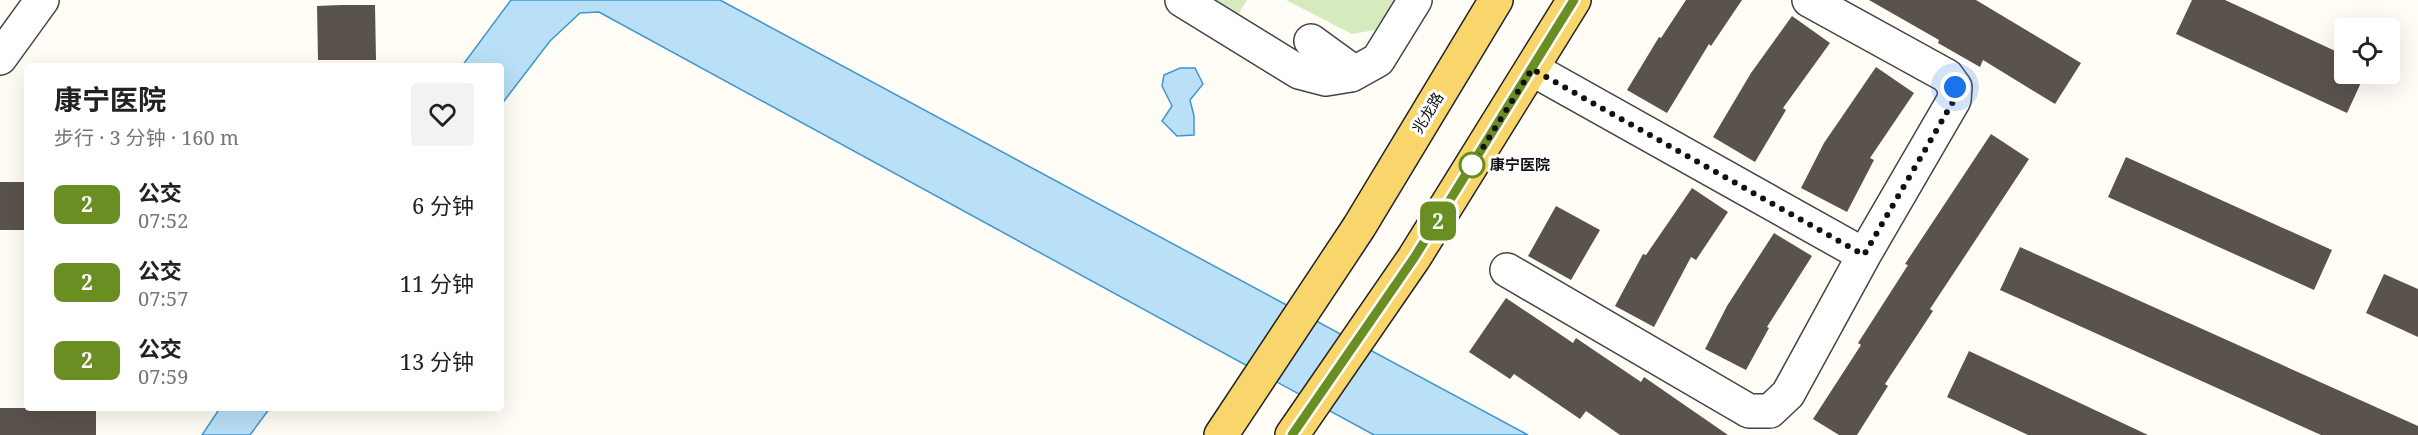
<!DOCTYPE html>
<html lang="zh">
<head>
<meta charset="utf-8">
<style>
  body { margin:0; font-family:"Noto Serif","Noto Sans SC",serif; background:#f2f2f2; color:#222; height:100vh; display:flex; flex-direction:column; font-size:22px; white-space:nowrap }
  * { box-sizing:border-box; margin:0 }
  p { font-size:20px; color:#767676 }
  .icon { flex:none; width:33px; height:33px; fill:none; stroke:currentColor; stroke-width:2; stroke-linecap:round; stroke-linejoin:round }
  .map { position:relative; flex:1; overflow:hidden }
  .drawer { position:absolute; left:24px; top:63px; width:480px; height:348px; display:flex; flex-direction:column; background:#fff; border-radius:6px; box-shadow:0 6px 24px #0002 }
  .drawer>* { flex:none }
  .badge { padding:0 12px; border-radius:9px; font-size:21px; line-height:39px }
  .fabs { position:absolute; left:2334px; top:18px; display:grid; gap:12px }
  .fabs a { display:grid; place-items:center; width:66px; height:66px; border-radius:6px; background:#fff; box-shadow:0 6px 24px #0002; font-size:30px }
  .you { position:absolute; width:30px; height:30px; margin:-15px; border:4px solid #fff; border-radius:50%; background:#1a73e8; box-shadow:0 0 0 9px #1a73e833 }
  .map>.badge { position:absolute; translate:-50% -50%; box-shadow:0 0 0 3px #fff }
  .round { display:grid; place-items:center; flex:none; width:63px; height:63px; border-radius:6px; background:#f2f2f2 }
  .head { display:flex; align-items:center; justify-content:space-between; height:102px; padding:0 30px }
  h1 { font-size:28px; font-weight:700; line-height:45px }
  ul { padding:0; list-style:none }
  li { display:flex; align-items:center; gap:18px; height:78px; padding:0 30px }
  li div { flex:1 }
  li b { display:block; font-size:22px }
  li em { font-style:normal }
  li .badge { min-width:66px; font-weight:700; text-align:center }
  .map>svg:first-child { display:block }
  .green { fill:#d5ebbd }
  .water { fill:#b9e0f7; stroke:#3f96cf; stroke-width:1.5 }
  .building { fill:#5a524d }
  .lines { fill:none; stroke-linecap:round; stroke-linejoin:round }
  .minor-casing { stroke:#444; stroke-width:36 }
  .major-casing { stroke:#222; stroke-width:36 }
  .minor { stroke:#fff; stroke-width:33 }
  .major { stroke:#f9d66b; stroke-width:33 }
  .line-casing { stroke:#fff; stroke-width:14 }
  .line { stroke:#6b8e23; stroke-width:9 }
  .walk { stroke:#111; stroke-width:6; stroke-dasharray:0 10.8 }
  .stop-dot { fill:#fff; stroke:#6b8e23; stroke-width:3 }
  .labels { text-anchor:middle; stroke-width:6; stroke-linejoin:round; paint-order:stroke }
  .street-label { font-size:15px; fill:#111; stroke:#fff }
  .stop-label { font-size:15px; font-weight:bold; fill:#111; stroke:#fff; text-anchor:start }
</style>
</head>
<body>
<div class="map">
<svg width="2418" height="435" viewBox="0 0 2418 435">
  <rect width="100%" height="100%" fill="#fffdf5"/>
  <path class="green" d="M 1201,0 L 1247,0 L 1234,21 Z
    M 1286,0 L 1395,0 L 1375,30 L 1352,34 Z"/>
  <path class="water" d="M 511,0 L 720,0 L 1528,435 L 1374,435 L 599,12 L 580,13 L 550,41 L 501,105 L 501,66 L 462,66 Z
    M 1180,68 L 1195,68 L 1203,84 L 1190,100 L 1194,116 L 1194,135 L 1177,136 L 1162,121 L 1172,106 L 1162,86 L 1164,75 Z
    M 220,408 L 270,408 L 250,435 L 202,435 Z"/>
  <path class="building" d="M 1686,0 L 1742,0 L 1711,46 L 1709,44 L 1667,113 L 1627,90 L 1659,37 L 1661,38 Z
    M 1869,0 L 1976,0 L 2081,63 L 2055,104 L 1983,60 L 1980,67 L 1938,43 L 1939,40 Z
    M 2192,0 L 2225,0 L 2344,55 L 2344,74 L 2365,74 L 2347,113 L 2176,34 Z
    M 341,5 L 375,5 L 376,60 L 318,60 L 317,6 Z
    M 1792,16 L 1830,43 L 1783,108 L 1786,110 L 1755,162 L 1713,137 L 1751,73 Z
    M 1876,67 L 1914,93 L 1870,158 L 1874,160 L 1847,212 L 1801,188 L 1824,143 Z
    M 1991,134 L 2029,159 L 1930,309 L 1933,311 L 1885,384 L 1888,386 L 1857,435 L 1839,435 L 1813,419 L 1861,345 L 1858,343 L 1908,265 L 1905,264 Z
    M 2126,157 L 2332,250 L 2314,290 L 2108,197 Z
    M 0,182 L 27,182 L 27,230 L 0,230 Z
    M 1692,188 L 1728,212 L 1696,260 L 1691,257 L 1654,327 L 1615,306 L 1643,254 L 1646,255 Z
    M 1556,206 L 1600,230 L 1571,280 L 1528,256 Z
    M 1774,233 L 1812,256 L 1767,327 L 1769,328 L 1746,370 L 1705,349 L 1727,306 Z
    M 2020,247 L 2418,426 L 2418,435 L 2321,435 L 2000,290 Z
    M 2384,274 L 2418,289 L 2418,337 L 2366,313 Z
    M 1506,298 L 1573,343 L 1576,338 L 1641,382 L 1644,377 L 1728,435 L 1620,435 L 1586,411 L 1580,419 L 1514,374 L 1510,379 L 1469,352 Z
    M 1969,351 L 2148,435 L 2028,435 L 1947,397 Z
    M 0,408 L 96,408 L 96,435 L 0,435 Z"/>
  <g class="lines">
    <g class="minor-casing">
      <path id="minor" d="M 1182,0 L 1299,72 L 1326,79 L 1351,75 L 1378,60 L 1415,0
        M 1311,41 L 1355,73
        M 0,58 L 42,0
        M 1532,69 L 1864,255
        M 1507,270 L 1749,411 L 1770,411 L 1788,394 L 1864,255 L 1954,100 L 1955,87 L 1947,76 L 1809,0"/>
    </g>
    <g class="major-casing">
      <path id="major" d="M 1221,435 L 1359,227 L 1496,0
        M 1292,435 L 1414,258 L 1574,0"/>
    </g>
    <use href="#minor" class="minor"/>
    <use href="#major" class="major"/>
  </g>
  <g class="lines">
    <g class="line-casing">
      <path id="line" d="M 1292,435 L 1414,258 L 1574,0"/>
    </g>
    <use href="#line" class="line"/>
    <path class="walk" d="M 1472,165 L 1532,69 L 1864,255 L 1954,100 L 1955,87"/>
  </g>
  <circle class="stop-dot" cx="1472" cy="165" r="12"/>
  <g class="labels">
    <g class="street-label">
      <text transform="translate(1428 113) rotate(-59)" y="5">兆龙路</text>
    </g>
    <g class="stop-label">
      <text x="1490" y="170">康宁医院</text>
    </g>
  </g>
</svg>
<div class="fabs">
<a><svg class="icon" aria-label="locate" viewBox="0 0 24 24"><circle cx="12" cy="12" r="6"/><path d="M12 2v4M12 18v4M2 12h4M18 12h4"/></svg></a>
</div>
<div class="you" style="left:1955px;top:87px"></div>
<b class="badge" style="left:1438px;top:221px;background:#6b8e23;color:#fff">2</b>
<section class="drawer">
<div class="head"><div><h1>康宁医院</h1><p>步行 · 3 分钟 · 160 m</p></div><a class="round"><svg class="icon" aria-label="heart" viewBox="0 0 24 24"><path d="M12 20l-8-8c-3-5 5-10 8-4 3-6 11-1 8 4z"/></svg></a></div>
<ul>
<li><span class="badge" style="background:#6b8e23;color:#fff">2</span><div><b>公交</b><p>07:52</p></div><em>6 分钟</em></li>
<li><span class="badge" style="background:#6b8e23;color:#fff">2</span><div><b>公交</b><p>07:57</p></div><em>11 分钟</em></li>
<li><span class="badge" style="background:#6b8e23;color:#fff">2</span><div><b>公交</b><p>07:59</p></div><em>13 分钟</em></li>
</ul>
</section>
</div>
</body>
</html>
